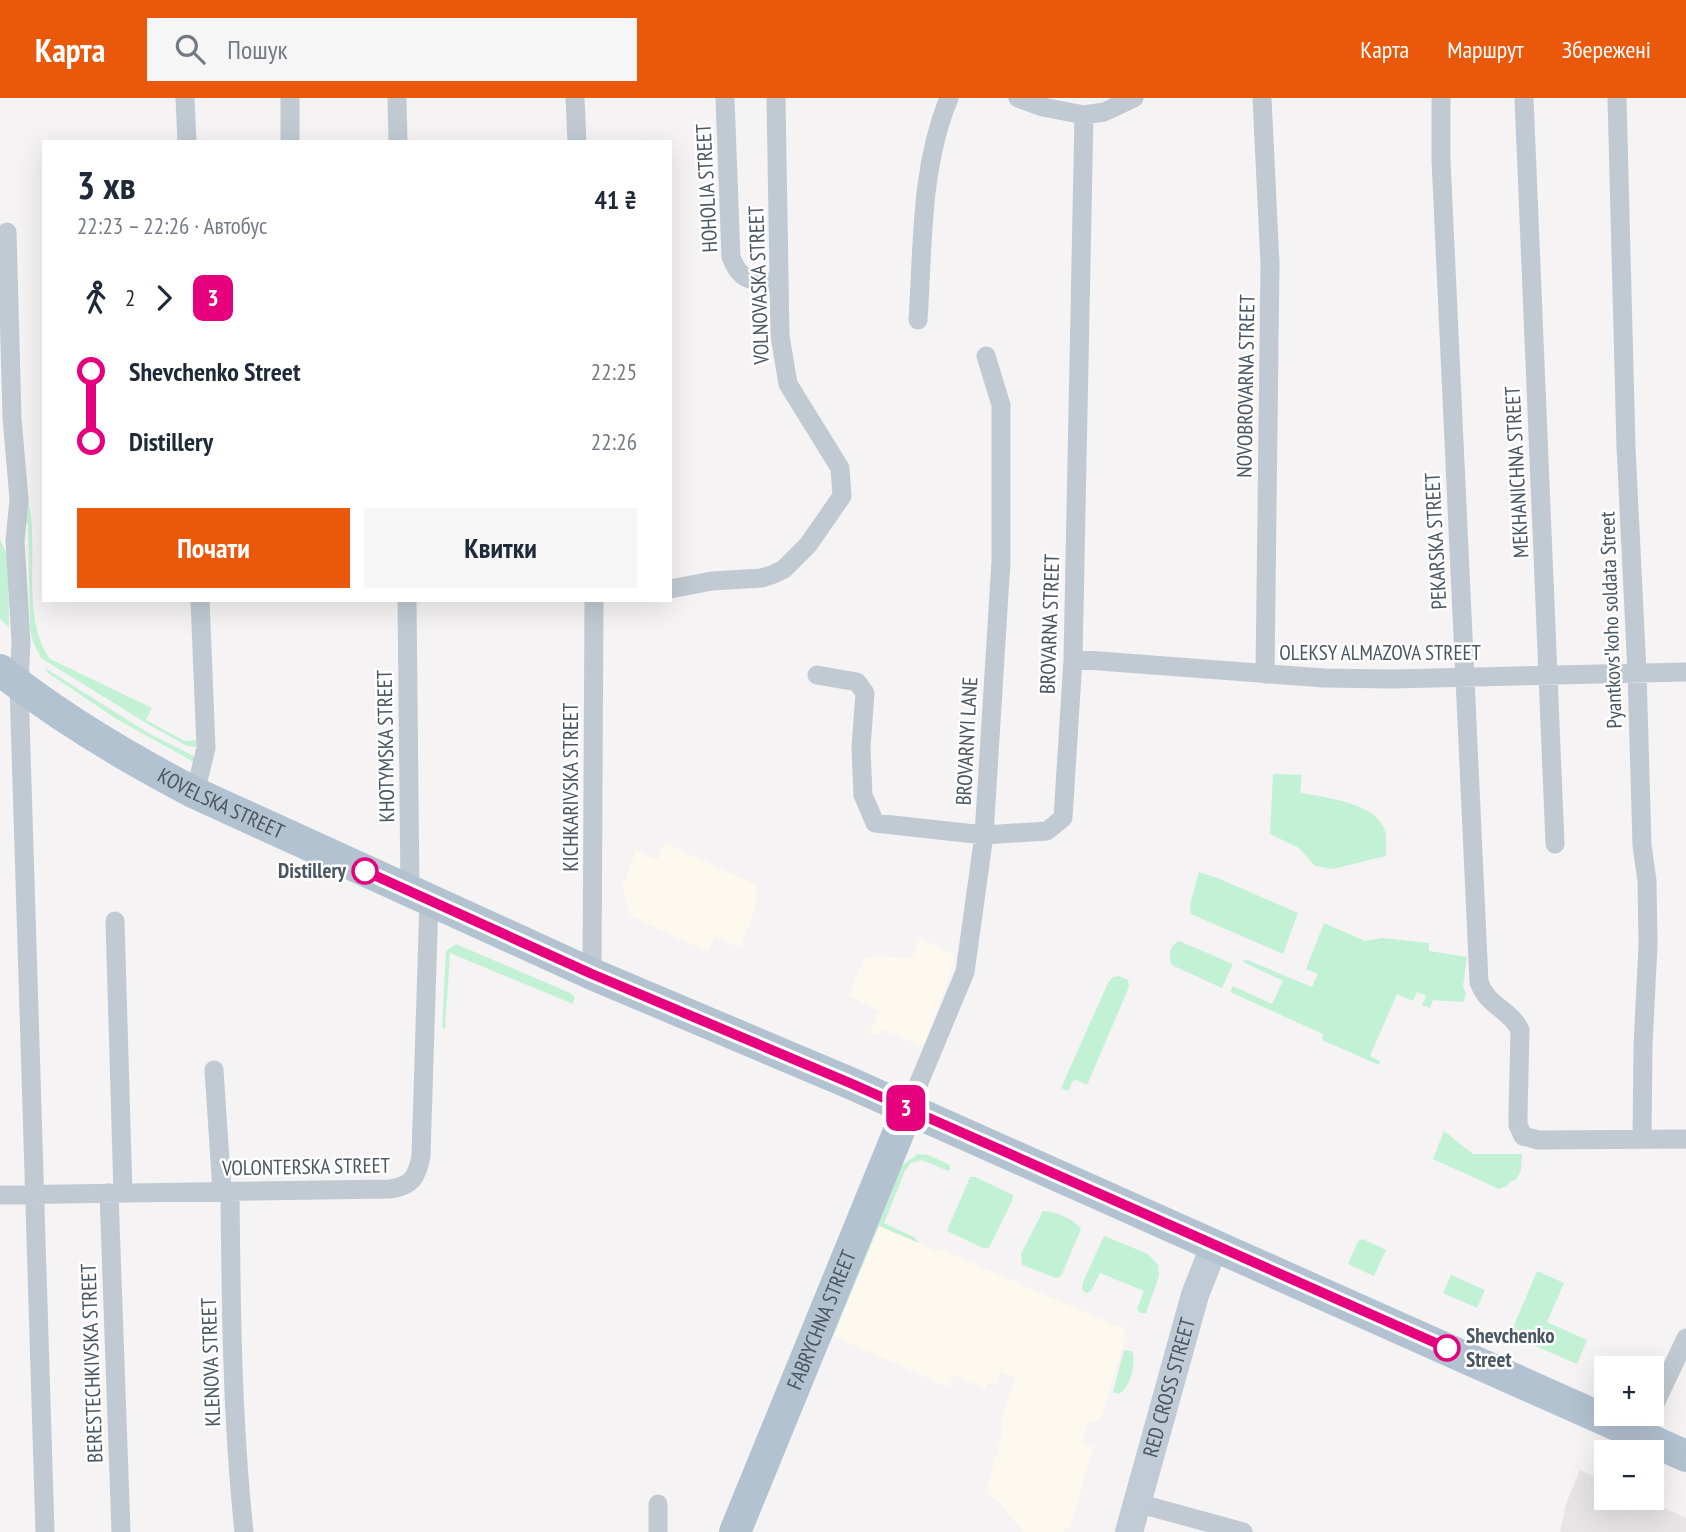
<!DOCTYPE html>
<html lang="uk">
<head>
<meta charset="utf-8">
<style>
  body { margin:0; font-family:"PT Sans Narrow",sans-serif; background:#f6f6f7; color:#1f2937; height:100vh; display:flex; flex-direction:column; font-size:26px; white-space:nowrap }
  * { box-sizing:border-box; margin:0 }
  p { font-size:23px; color:#747a83 }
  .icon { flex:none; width:38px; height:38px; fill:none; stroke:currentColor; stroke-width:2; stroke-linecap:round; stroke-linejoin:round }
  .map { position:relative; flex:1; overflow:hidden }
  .side { position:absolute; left:42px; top:42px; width:630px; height:462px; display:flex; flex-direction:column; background:#fff; border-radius:0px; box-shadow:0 7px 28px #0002 }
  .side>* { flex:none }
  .badge { padding:0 14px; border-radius:10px; font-size:24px; line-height:46px }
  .buttons { position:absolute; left:1594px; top:1258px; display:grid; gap:14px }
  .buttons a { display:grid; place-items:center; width:70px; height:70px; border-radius:0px; background:#fff; box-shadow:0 7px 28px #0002; font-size:35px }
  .map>.badge { position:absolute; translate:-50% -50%; box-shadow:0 0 0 4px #fff }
  .legs { display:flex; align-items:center; gap:10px; height:77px; padding:0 35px; font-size:23px }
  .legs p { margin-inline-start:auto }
  .headline { display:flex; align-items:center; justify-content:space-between; height:119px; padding:0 35px }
  h1 { font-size:38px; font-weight:700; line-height:52px }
  .button { display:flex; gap:14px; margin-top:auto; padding:14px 35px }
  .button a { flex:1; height:80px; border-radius:0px; background:#ea580c; color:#fff; font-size:28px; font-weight:700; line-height:80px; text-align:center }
  .button a+a { background:#f6f6f7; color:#1f2937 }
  ul { padding:0 35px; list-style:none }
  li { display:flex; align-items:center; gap:24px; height:70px; font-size:26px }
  li i { display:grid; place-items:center; width:10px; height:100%; margin:0 9px; background:currentColor }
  li i::after { content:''; width:18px; height:18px; margin:-9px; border:5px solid; border-radius:50%; background:#fff }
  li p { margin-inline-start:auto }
  li:first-child i { background:linear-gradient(#0000 50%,currentColor 0) }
  li:last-child i { background:linear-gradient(currentColor 50%,#0000 0) }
  header { display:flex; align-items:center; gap:42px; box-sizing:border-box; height:98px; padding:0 35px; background:#ea580c; color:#fff }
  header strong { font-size:33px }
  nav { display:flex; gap:38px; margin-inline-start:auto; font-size:24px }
  .search { width:490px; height:63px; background:#f6f6f7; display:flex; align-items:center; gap:18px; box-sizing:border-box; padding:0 24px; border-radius:0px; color:#747a83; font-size:26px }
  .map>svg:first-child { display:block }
  .commercial { fill:#fdf9ef }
  .education { fill:#e6e4e5 }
  .green { fill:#c3f1d5 }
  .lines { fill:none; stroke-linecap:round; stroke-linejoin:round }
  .minor { stroke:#c1cad2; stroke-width:19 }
  .secondary { stroke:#c1cbd6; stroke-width:28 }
  .primary { stroke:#b3c2d1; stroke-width:32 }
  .line-1-casing { stroke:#fff; stroke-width:16 }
  .line-1 { stroke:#e6007e; stroke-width:10 }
  .stop-1-dot { fill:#fff; stroke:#e6007e; stroke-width:3.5 }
  .labels { text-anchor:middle; stroke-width:5; stroke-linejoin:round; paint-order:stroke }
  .street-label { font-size:21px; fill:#4a5661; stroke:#fff }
  .stop-label { font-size:21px; font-weight:bold; fill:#4a5661; stroke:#fff; text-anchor:end }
</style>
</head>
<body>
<header>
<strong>Карта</strong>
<div class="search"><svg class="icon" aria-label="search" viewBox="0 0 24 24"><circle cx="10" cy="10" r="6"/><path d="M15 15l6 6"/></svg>Пошук</div>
<nav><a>Карта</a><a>Маршрут</a><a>Збережені</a></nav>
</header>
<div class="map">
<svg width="1686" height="1434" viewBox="0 0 1686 1434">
  <rect width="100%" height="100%" fill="#f5f3f3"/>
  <path class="commercial" d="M 665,745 L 758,788 L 754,798 L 758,800 L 751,821 L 740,849 L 715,839 L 708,854 L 631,818 L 622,789 L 636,753 L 657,762 Z
    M 920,841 L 954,856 L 952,872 L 923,948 L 882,931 L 878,938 L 870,935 L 880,913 L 848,898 L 865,860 L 882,858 L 911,861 Z
    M 879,1127 L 939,1154 L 940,1151 L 1118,1229 L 1121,1227 L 1128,1243 L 1124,1244 L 1100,1322 L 1087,1325 L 1082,1346 L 1093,1349 L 1070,1430 L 1065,1429 L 1064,1434 L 1023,1434 L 1000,1405 L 986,1395 L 1003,1332 L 1002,1322 L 1015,1281 L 1001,1274 L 995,1287 L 988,1284 L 985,1291 L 954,1277 L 948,1289 L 834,1238 Z"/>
  <path class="education" d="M 1580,1372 L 1606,1384 L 1606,1400 L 1642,1400 L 1686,1420 L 1686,1434 L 1560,1434 L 1566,1406 Z"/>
  <path class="green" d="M 28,400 C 40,451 20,519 50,561 L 152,610 L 146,622 L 185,643 L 197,642 L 196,649 L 187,648 L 146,625 L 41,560 L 33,544 L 30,531 L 28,426 L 23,425 Z
    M 0,441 L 8,459 L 9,529 L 0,521 Z
    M 45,570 L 150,636 L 194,658 L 194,664 L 118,622 L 48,575 Z
    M 1273,676 L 1302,677 L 1300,695 C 1324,699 1374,705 1384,730 C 1387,738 1386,749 1386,758 L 1333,771 L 1315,768 L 1299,750 L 1270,736 Z
    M 1199,774 L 1220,781 L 1298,815 L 1283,856 L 1191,816 L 1190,806 Z
    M 1324,825 L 1365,843 L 1382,840 L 1429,845 L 1429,853 L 1467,859 L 1463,888 L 1466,896 L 1463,904 L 1433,902 L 1430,910 L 1422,907 L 1426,898 L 1417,894 L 1413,903 L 1397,896 L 1370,958 L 1380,963 L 1379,967 L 1322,942 L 1323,936 L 1230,894 L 1233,888 L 1272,906 L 1283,883 L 1243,864 L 1245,861 L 1312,889 L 1318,876 L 1306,871 Z
    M 1179,843 L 1233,866 L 1222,890 L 1172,867 C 1168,858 1169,848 1179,843 Z
    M 456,846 L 570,895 L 575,899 L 573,906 L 450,855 L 445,931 L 442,929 L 446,853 Z
    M 1119,878 L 1128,882 L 1129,889 L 1087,987 L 1074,981 L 1068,993 L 1061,990 L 1108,885 L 1113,879 Z
    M 1444,1033 L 1473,1056 L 1522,1056 L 1521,1072 L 1516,1082 L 1511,1083 L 1507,1088 L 1499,1091 L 1433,1061 Z
    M 918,1056 L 928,1057 L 950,1067 L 950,1072 L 948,1073 L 922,1062 L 911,1065 L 905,1073 L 884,1125 L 914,1139 L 919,1145 L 879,1128 L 830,1245 L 828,1242 L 901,1068 Z
    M 970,1079 L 975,1079 L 1013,1097 L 1012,1103 L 989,1150 L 983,1150 L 947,1133 Z
    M 1043,1113 C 1054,1113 1075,1121 1081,1131 L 1061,1178 L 1056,1180 L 1022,1167 L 1021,1156 Z
    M 1104,1138 L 1148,1156 L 1158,1167 L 1159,1178 L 1146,1215 L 1140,1215 L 1137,1211 L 1144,1193 L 1100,1175 L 1091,1193 L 1086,1195 L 1082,1192 L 1083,1184 Z
    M 1363,1141 L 1386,1152 L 1374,1178 L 1348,1166 L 1358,1143 Z
    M 1537,1173 L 1564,1185 L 1547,1224 L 1587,1242 L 1577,1266 L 1510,1237 Z
    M 1451,1177 L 1485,1192 L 1477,1210 L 1443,1195 Z
    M 1124,1252 L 1132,1253 C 1137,1264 1130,1290 1119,1296 L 1113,1294 Z"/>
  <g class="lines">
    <path class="minor" d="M 185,0 L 187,44
      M 397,0 L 398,44
      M 575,0 L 577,44
      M 725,0 L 731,159 C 741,186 754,182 779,185
      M 1018,0 L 1043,9 L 1084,17
      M 1262,0 L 1270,166 L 1265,576
      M 1441,0 L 1441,62 L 1479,884 C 1487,908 1511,912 1520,932 L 1518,1017 L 1518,1027 L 1523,1038 L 1538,1042 L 1686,1041
      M 1524,0 L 1555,746
      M 1617,0 L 1626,349 L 1637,574 L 1642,747 L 1647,783 L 1648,847 L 1643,947 L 1642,1041
      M 290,44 L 290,0
      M 7,134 L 12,320 L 19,401 L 15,443 L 21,544 L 19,587 L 45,1434
      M 918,222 C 923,148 920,70 949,0
      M 670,491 L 712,483 L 762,480 L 774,476 L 784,471 L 808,447 L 842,398 L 840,370 L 788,286 L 780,238 L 776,0
      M 407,502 L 410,794
      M 1073,561 L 1324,580 L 1393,581 L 1686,574
      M 817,577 L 857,584 L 865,595 L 861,649 L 863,697 L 875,725 L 984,737 L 1001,463 L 1001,307 L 986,258
      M 195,695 L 206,650 L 200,502
      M 115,823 L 123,1095
      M 592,876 L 594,502
      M 214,972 L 222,1093
      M 908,1011 L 965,874 L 984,737 L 1047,733 L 1063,720 L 1073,561 L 1084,17 L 1104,14 L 1134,0
      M 230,1093 C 231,1207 232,1321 244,1434
      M 109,1095 L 121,1434
      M 0,1097 L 390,1091 C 412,1088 417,1079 421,1058 L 429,802
      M 1652,1312 L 1686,1240
      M 1137,1405 L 1243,1434
      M 658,1406 L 658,1434"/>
    <path class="secondary" id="s1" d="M 1129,1434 L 1195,1197 L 1215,1146"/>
    <g class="primary">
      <path id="s2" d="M 0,572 C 60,620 126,659 195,695 L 592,876 L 850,985 L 1686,1358"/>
      <path id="s3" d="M 735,1434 L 908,1011"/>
    </g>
  </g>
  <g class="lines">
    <g class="line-1-casing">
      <path id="line-1" d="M 365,773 L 592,876 L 850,985 L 1447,1250"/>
    </g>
    <use href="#line-1" class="line-1"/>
  </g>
  <g class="stop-1-dot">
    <circle cx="365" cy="773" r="12"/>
    <circle cx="1447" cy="1250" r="12"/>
  </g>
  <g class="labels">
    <g class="street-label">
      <text transform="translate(707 90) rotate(-93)" y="7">HOHOLIA STREET</text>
      <text transform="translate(759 187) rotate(-92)" y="7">VOLNOVASKA STREET</text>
      <text transform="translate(1246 288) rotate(-89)" y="7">NOVOBROVARNA STREET</text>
      <text transform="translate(1517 374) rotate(-93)" y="7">MEKHANICHNA STREET</text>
      <text transform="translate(1436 443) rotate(-93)" y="7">PEKARSKA STREET</text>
      <text transform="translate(1611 522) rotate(-92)" y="7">Pyantkovsʹkoho soldata Street</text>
      <text transform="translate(1050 526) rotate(-88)" y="7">BROVARNA STREET</text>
      <text x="1380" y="562">OLEKSY ALMAZOVA STREET</text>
      <text transform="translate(967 643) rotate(-87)" y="7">BROVARNYI LANE</text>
      <text transform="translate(386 648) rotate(-91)" y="7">KHOTYMSKA STREET</text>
      <text transform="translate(571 689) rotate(-90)" y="7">KICHKARIVSKA STREET</text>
      <text dy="7" stroke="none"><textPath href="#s2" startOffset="259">KOVELSKA STREET</textPath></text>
      <text transform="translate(306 1069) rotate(-1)" y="7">VOLONTERSKA STREET</text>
      <text dy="7" stroke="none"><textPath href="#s3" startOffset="229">FABRYCHNA STREET</textPath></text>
      <text transform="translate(211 1264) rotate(-92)" y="7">KLENOVA STREET</text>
      <text transform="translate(92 1265) rotate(-92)" y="7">BERESTECHKIVSKA STREET</text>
      <text dy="7" stroke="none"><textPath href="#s1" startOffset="150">RED CROSS STREET</textPath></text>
    </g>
    <g class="stop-label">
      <text x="346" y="780">Distillery</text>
      <text x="1466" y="1245" text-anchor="start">Shevchenko<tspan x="1466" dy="24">Street</tspan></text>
    </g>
  </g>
</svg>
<div class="buttons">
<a>+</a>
<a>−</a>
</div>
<b class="badge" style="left:906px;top:1010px;background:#e6007e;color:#fff">3</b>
<section class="side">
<div class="headline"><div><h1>3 хв</h1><p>22:23 – 22:26 · Автобус</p></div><b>41 ₴</b></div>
<div class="legs"><svg class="icon" aria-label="walk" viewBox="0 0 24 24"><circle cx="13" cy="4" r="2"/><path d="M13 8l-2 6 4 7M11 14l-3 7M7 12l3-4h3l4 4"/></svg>2<svg class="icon" aria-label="forward" viewBox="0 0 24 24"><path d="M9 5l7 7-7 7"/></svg><b class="badge" style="background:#e6007e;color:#fff">3</b></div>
<ul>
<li><i style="color:#e6007e"></i><b>Shevchenko Street</b><p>22:25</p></li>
<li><i style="color:#e6007e"></i><b>Distillery</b><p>22:26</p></li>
</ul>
<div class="button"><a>Почати</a><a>Квитки</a></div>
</section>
</div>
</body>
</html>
